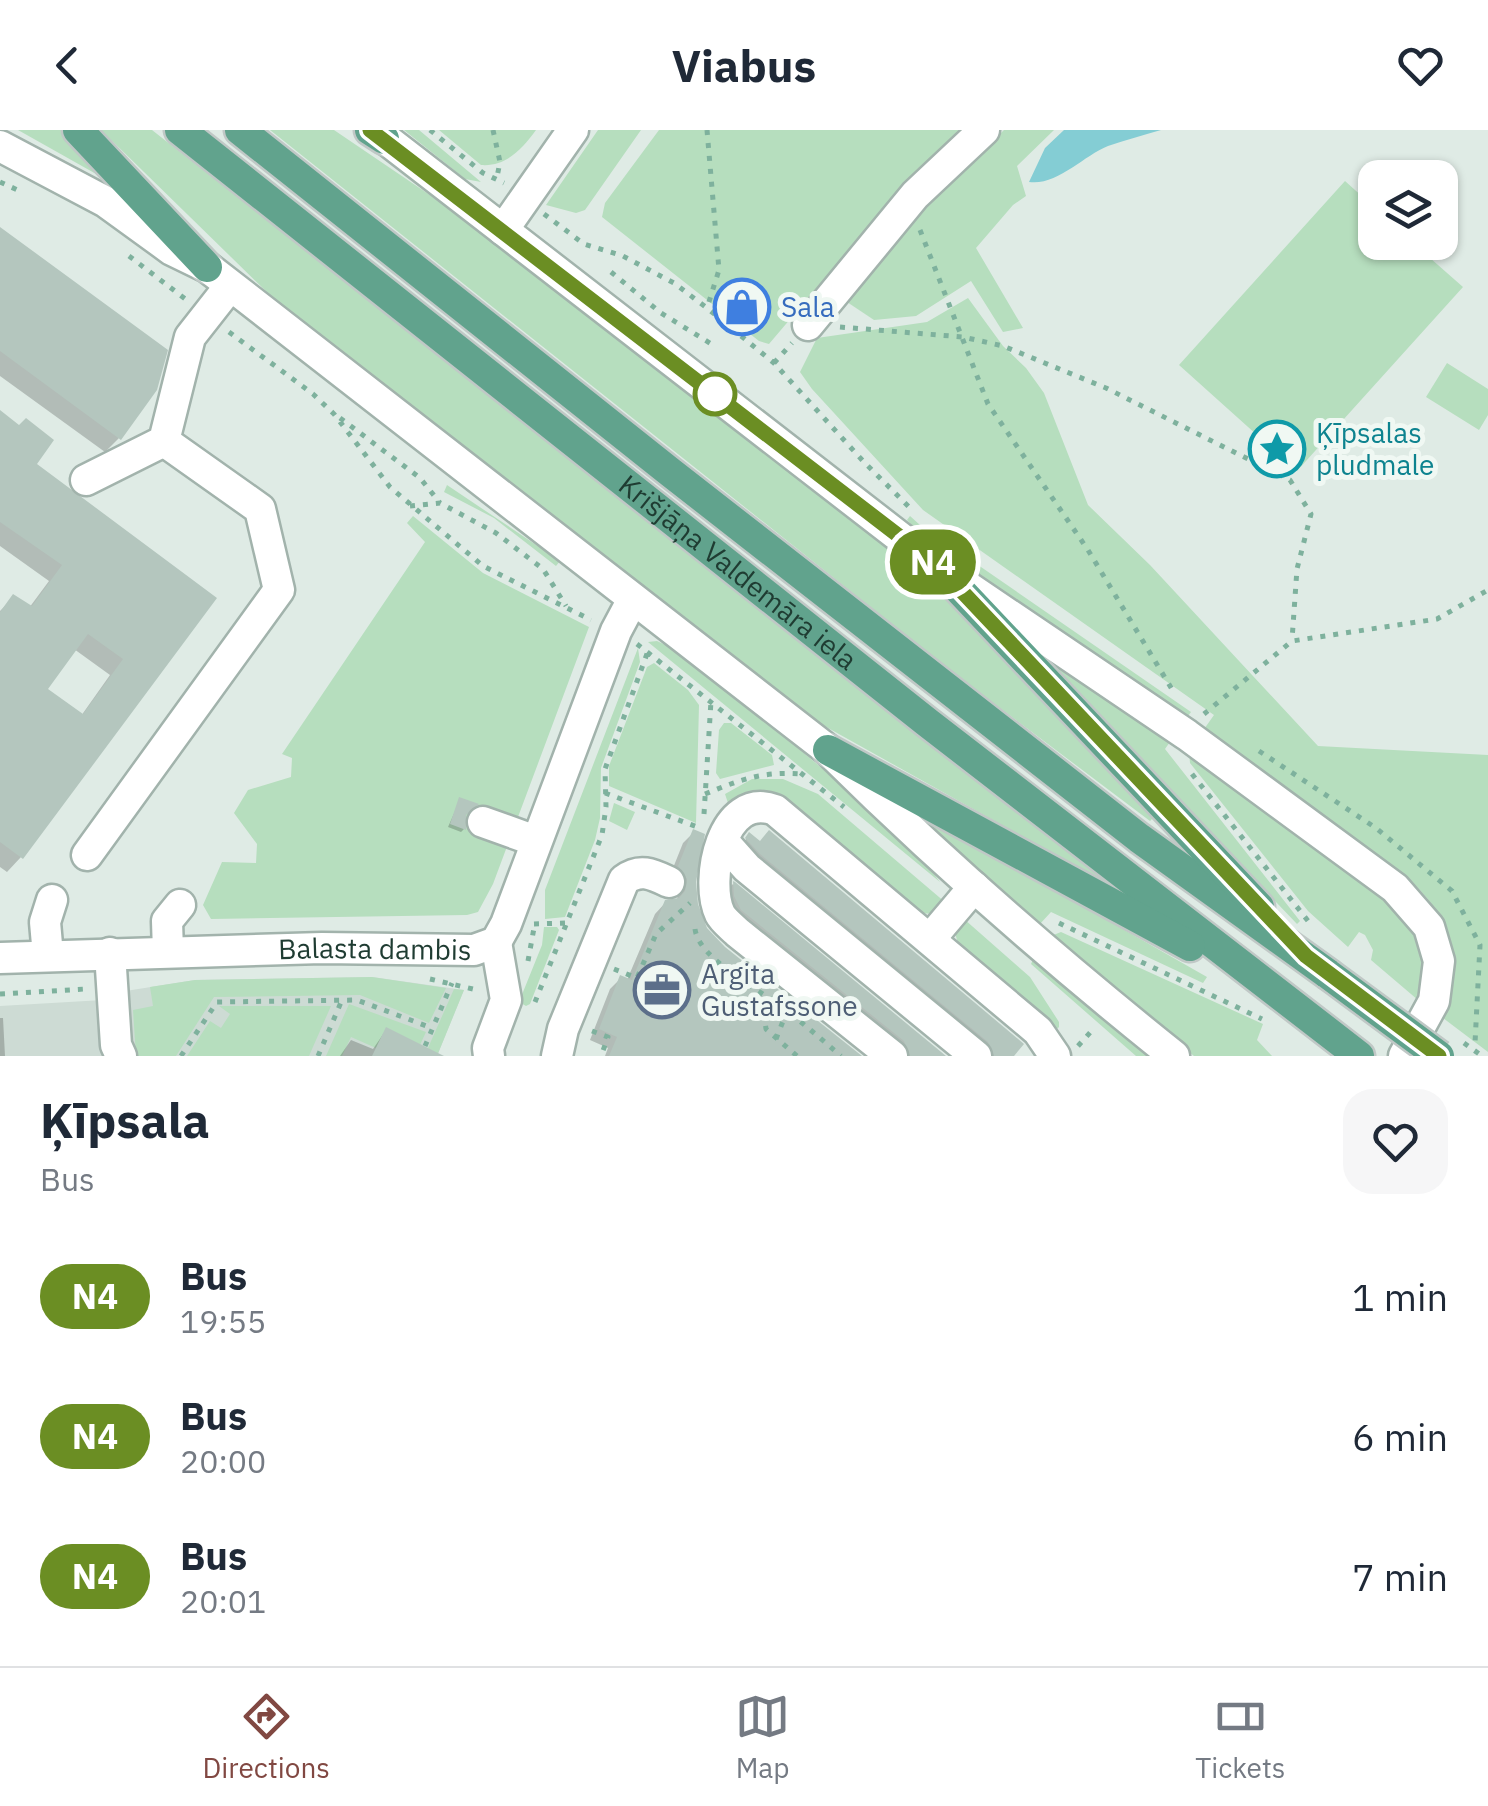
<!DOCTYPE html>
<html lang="en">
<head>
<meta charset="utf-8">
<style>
  body { margin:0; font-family:"IBM Plex Sans",sans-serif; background:#f6f6f7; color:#1f2937; height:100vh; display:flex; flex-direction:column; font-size:38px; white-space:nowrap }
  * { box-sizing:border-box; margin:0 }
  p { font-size:32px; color:#747a83 }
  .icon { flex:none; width:55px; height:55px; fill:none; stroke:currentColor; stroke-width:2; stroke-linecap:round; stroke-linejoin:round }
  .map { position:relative; height:926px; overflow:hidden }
  .drawer { display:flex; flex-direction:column; background:#fff; flex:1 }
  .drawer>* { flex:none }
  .badge { padding:0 20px; border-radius:32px; font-size:35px; line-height:65px }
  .buttons { position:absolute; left:1358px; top:30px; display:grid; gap:20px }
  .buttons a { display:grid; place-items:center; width:100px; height:100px; border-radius:20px; background:#fff; box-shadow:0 2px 8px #0004; font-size:50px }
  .map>.badge { position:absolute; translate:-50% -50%; box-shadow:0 0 0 5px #fff }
  .round { display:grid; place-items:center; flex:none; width:105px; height:105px; border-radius:30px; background:#f6f6f7 }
  .head { display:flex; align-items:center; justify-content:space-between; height:170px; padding:0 40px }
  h1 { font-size:48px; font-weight:700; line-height:75px }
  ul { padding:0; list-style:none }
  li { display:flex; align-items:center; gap:30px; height:140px; padding:0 40px }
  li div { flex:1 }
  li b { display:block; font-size:38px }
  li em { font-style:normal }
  li .badge { min-width:110px; font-weight:700; text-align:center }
  header { display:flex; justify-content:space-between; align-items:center; height:130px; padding:0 40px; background:#fff; font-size:45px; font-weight:700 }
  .tabs { display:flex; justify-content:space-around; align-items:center; height:140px; border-top:2px solid #e0e1e3; background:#fff; font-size:28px; color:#747a83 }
  .tabs a { display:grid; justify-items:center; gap:5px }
  .tabs .selected { color:#814842 }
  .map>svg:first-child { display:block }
  .built { fill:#cddbd4 }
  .green { fill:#b6debe }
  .water { fill:#84cdd4 }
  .shadow { fill:#0003; fill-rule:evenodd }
  .building { fill:#b4c6be; fill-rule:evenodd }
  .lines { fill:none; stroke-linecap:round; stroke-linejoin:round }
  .minor-casing { stroke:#a2b3ac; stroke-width:35 }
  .major-casing { stroke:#c0c8c6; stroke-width:35 }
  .path { stroke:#7eb19d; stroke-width:5; stroke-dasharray:5 8; stroke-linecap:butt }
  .minor { stroke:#fff; stroke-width:30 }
  .major { stroke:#61a38d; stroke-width:30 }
  .major-bridge-casing { stroke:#c0c8c6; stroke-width:35; stroke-linecap:butt }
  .path-bridge { stroke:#7eb19d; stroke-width:5; stroke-dasharray:5 8; stroke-linecap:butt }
  .major-bridge { stroke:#61a38d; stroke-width:30 }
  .line-casing { stroke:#fff; stroke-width:22 }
  .line { stroke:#6b8e23; stroke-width:15 }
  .stop-dot { fill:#fff; stroke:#6b8e23; stroke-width:5 }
  .labels { text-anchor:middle; stroke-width:10; stroke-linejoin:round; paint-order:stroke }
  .shop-label { font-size:28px; fill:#366cbe; stroke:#f0f8f3; text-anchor:start }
  .culture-label { font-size:28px; fill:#0d838f; stroke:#f0f8f3; text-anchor:start }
  .street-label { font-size:28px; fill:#1f3c32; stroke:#f0f8f3 }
  .service-label { font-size:28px; fill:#4e5e75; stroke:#f0f8f3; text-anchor:start }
</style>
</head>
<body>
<header><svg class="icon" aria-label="back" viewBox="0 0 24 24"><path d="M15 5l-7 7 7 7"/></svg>Viabus<svg class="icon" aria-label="heart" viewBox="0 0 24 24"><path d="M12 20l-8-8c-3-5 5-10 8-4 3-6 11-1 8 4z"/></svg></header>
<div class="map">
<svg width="1488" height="926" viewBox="0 0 1488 926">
  <rect width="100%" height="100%" fill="#dfebe5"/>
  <path class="built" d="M 372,847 L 464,860 L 437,926 L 0,926 L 0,876 L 103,870 L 113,863 L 195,850 Z"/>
  <path class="green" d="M 18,0 L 63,0 L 121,58 Z
    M 101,0 L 152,0 L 1103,748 L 1102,751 L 812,589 L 274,169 Z
    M 270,0 L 334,0 L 477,97 L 942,460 L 1154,687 L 1150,691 L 951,541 Z
    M 404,0 L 419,0 L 481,52 L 465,49 Z
    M 439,0 L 536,0 C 522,19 506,37 481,35 Z
    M 598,0 L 641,0 L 585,80 L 576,83 L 546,75 Z
    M 659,0 L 961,0 L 898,62 L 769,214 L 759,211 L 602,87 L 605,73 Z
    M 1004,0 L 1054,0 L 1017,36 L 1026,66 L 1013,75 L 976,118 L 1023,198 L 1003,202 L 971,151 L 916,186 L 874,190 L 847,172 L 874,130 Z
    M 1345,51 L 1375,78 L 1375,112 L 1413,113 L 1463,157 L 1297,341 L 1179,235 Z
    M 968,168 L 1003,216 L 1026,238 L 1044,263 L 1088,375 L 1150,435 L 1318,616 L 1488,625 L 1488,922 L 1443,888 C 1455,855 1460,824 1443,792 C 1421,748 1367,718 1328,691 C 1286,661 1244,632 1202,602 L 1214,585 L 923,380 L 812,259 L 800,242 L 817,208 L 927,192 Z
    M 1447,233 L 1488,259 L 1488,285 L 1479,300 L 1426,267 Z
    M 447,355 L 560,431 L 556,436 L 494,388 L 444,362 Z
    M 413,386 L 483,443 L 589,497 L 493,754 L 478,782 L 467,785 L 211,789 L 203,775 L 222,732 L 256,733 L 257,714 L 234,683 L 248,660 L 291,647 L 292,628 L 282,624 L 425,412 L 407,393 Z
    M 910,386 L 920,395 L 1191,582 L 1185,590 L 924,408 L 907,390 Z
    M 657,511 L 674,519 L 751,578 L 845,658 L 916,721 L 940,752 L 648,512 Z
    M 638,518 L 640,532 L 601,638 L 600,688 L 595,710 L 565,787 L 545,789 L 545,760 Z
    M 1036,521 L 1172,609 L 1165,619 L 1300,791 L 1297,794 Z
    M 654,533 L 688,560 L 699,575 L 696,693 L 609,656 L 609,636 L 647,537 Z
    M 724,593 L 731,593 L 772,625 L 774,635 L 720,649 L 716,643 L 719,600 Z
    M 1189,621 L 1377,761 C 1414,796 1431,817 1418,870 L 1371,830 L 1373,820 L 1365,805 L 1359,802 L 1348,817 L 1308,781 L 1190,633 Z
    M 752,649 L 783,649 L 818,664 L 946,773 L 936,784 L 917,783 L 754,663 L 728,673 L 725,664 Z
    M 614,673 L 635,682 L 627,700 L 609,691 Z
    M 903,674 L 1207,847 L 1203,853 L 1051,782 L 1039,795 Z
    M 964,789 L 1030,847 L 1059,892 L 1059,897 L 1055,901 L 959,817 L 955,803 Z
    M 544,797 L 557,797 L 559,800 L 530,874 L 526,876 L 519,872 L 542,815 Z
    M 1061,802 L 1263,894 L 1257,910 L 1272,926 L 1194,926 L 1051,806 Z
    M 1035,825 L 1154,926 L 1136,926 L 1031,834 Z
    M 372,847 L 446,858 L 429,893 L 360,865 L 214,867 L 176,926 L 136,926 L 133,880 L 153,876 L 150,857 L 195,850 Z
    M 454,859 L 464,860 L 437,926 L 428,918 Z
    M 349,874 L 426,902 L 420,915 L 376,918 L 351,907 L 342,926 L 326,926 Z
    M 219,876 L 331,876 L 309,926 L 187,926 L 210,891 L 221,898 L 230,884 Z"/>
  <path class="water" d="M 1064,0 L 1161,0 C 1144,5 1125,10 1108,16 C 1083,26 1057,56 1029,52 L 1045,18 Z"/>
  <path class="shadow" d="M 0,100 L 119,308 L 105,322 L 0,246 Z
    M 741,165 L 755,176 L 739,195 L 725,184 Z
    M 0,283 L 33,335 L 214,469 L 21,727 L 7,742 L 0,737 L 0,481 L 14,467 L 29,478 L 49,451 L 0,416 ZM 74,519 L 110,545 L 81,586 L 44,559 Z
    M 460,670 L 464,699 L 461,702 L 448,697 Z
    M 694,702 L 695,775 L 704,799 L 724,819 L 858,926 L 605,926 L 608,918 L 590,910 L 610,859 L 621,848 L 627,850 L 655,784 L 666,772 L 677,771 L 678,761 L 669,748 L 683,713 Z
    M 749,706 L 1011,926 L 980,926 L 736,720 Z
    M 733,754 L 943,926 L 895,926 L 730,791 L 723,764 Z
    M 0,888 L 3,888 L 5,926 L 0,926 Z
    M 386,900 L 429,926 L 340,926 L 351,910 L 373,919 Z"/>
  <path class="building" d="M 0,97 L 168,220 L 157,260 L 121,310 L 0,221 Z
    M 741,161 L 758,175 L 744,193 L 726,179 Z
    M 0,280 L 19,295 L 26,288 L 54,310 L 37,334 L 217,468 L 23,729 L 0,712 L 0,482 L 13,464 L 32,476 L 62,435 L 0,392 ZM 88,504 L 123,529 L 83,584 L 48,559 Z
    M 459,667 L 479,674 L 466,685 L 466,700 L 450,694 Z
    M 693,699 L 705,704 L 696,752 L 698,774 L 707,798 L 725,817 L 862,926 L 609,926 L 617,907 L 599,899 L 620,845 L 632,850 L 665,770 L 679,768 L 685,761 L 687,749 L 678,736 Z
    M 769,700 L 1024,914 L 1014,926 L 994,926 L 988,912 L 760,724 L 745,708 L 749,702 L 760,711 Z
    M 733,751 L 735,752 L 946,926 L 910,926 L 904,911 L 741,780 L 734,766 Z
    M 386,897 L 444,926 L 372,926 Z"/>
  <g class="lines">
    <g class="minor-casing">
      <g id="minor">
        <path d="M 374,0 L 937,436 L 1187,605 L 1395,758 L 1429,797 L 1439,831 L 1434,871 L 1404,926"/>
        <path d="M 0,16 L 106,72 L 172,120 L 207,137 L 828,620 C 937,728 1054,830 1174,926"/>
        <path d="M 503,100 L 573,0"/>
        <path d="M 808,195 L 915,65 L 984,0"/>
        <path d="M 86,350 L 164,311 L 190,207 L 230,156"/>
        <path d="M 483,692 L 536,711"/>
        <path d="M 723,711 L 747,738 L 976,926"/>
        <path d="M 87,725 L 279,460 L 260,379 L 164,311"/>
        <path d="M 930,809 L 974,757"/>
        <path d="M 168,822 L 167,791 L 180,775"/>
        <path d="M 110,823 L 116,915 L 121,926"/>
        <path d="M 48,826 L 45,792 L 52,770"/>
        <path id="s1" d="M 0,828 L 322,818 L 474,820 L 496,812 L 506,794 L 616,501 L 633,469"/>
        <path d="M 489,926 L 488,918 L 506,870 L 496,812"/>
        <path d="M 557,926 L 563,899 L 624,750 C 640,738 652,744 669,752"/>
        <path d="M 892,926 L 737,802 C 732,797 723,790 720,784 C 704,751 722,660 775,680 L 1038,901 L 1055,926"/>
      </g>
    </g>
    <g class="major-casing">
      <g id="major">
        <path d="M 78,0 L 207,137"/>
        <path id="s2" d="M 180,0 L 928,593 L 1359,926"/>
        <path d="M 240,0 L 670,342 L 1139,708 L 1328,844"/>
        <path d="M 370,0 L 384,9"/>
        <path d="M 937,436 L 1259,777"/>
        <path d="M 828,620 L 1190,816"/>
      </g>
    </g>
    <path class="path" d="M 430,0 L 483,43 L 504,53
      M 493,0 L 500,32 L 497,47
      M 707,0 L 719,140 L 707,178
      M 0,52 L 22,62
      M 544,84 L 584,114 L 623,126 L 674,153 L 707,178 L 774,233 L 863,331 L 909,377
      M 920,100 L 988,274 L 1088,420 L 1173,561
      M 129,126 L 188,171
      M 611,142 L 661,183 L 713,215
      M 840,197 L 963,207 L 1003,216 L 1106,258 L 1290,350 L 1311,384 L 1297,439 L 1292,510
      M 229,202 L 313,264 L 334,284 L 390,357 L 483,436 L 591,490
      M 774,233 L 792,213
      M 340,288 L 420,348 L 440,373
      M 410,376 L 440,373 L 496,403 L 543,439 L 566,476
      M 637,514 L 844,677
      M 1204,584 L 1292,511 L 1437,489 L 1488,460
      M 1259,621 L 1376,698 L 1452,761 L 1480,815 L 1475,913
      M 1192,644 L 1312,796
      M 605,663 L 700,698
      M 705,664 C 742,649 763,641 803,644
      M 704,684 L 711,571
      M 1059,793 L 1262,889
      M 534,794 L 567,793
      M 695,799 C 699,829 757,858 780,876 C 801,891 821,909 841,926
      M 528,831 L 534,798
      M 614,839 L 637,848 L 656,804 L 690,773
      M 430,849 L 477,860
      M 0,864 L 85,859
      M 535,872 L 602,705 L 606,677 L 605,639 L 648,521
      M 779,875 L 765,892 L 766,899 L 797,926
      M 592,901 L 608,907 L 601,926
      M 776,909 L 787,881
      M 425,916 L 452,853
      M 1078,916 L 1095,897
      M 181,926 L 217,872 L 357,870 L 432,898
      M 318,926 L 342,870"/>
    <use href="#minor" class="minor"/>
    <use href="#major" class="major"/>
    <g class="major-bridge-casing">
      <path id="major-bridge" d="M 1328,844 L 1439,926"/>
    </g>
    <path class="path-bridge" d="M 1464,913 L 1482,926"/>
    <use href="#major-bridge" class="major-bridge"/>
  </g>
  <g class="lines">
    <g class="line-casing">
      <path id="line" d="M 370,0 L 938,436 L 1306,826 L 1439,926"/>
    </g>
    <use href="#line" class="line"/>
  </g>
  <defs>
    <g id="shop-ring" transform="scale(2.875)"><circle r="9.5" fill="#f0f8f3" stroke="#3f7fe0" stroke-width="1.5"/><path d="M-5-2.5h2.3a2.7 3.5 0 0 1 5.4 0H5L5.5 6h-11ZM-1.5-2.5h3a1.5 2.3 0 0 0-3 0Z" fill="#3f7fe0"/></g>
    <g id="sight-ring" transform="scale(2.875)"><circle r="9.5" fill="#f0f8f3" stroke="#0f9aa8" stroke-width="1.5"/><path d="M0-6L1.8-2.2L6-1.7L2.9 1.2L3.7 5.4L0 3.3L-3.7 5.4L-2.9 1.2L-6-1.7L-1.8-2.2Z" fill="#0f9aa8"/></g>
    <g id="office-ring" transform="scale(2.875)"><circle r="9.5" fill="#f0f8f3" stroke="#5c6f8a" stroke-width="1.5"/><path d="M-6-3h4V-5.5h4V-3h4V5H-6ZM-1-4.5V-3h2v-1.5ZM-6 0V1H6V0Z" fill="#5c6f8a"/></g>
  </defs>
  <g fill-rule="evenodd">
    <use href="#shop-ring" x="742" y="177"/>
    <use href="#sight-ring" x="1277" y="319"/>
    <use href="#office-ring" x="662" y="860"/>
  </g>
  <circle class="stop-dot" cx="715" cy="264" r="20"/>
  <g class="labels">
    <g class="shop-label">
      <text x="781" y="187">Sala</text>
    </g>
    <g class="culture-label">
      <text x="1316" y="313">Ķīpsalas<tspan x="1316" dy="32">pludmale</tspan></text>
    </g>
    <g class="street-label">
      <text dy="10" stroke="none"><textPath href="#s2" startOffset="712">Krišjāņa Valdemāra iela</textPath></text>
      <text dy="10" stroke="none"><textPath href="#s1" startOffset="375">Balasta dambis</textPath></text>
    </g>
    <g class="service-label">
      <text x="701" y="854">Argita<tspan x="701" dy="32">Gustafssone</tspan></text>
    </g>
  </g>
</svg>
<div class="buttons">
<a><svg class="icon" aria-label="layers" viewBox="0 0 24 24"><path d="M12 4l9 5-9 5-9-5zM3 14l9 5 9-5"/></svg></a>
</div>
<b class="badge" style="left:933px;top:432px;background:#6b8e23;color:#fff">N4</b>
</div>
<section class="drawer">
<div class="head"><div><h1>Ķīpsala</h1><p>Bus</p></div><a class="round"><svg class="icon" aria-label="heart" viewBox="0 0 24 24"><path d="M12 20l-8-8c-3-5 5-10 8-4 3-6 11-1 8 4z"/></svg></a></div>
<ul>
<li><span class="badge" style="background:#6b8e23;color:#fff">N4</span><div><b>Bus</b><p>19:55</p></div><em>1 min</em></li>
<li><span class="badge" style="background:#6b8e23;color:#fff">N4</span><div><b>Bus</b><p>20:00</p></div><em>6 min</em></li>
<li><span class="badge" style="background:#6b8e23;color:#fff">N4</span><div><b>Bus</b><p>20:01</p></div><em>7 min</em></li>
</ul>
</section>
<nav class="tabs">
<a class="selected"><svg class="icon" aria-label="directions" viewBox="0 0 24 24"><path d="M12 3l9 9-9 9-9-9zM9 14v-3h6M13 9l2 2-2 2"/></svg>Directions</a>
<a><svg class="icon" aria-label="map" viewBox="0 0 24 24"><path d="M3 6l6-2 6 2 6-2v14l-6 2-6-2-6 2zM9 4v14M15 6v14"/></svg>Map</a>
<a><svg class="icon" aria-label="tickets" viewBox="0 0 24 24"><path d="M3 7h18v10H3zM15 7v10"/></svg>Tickets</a>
</nav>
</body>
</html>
